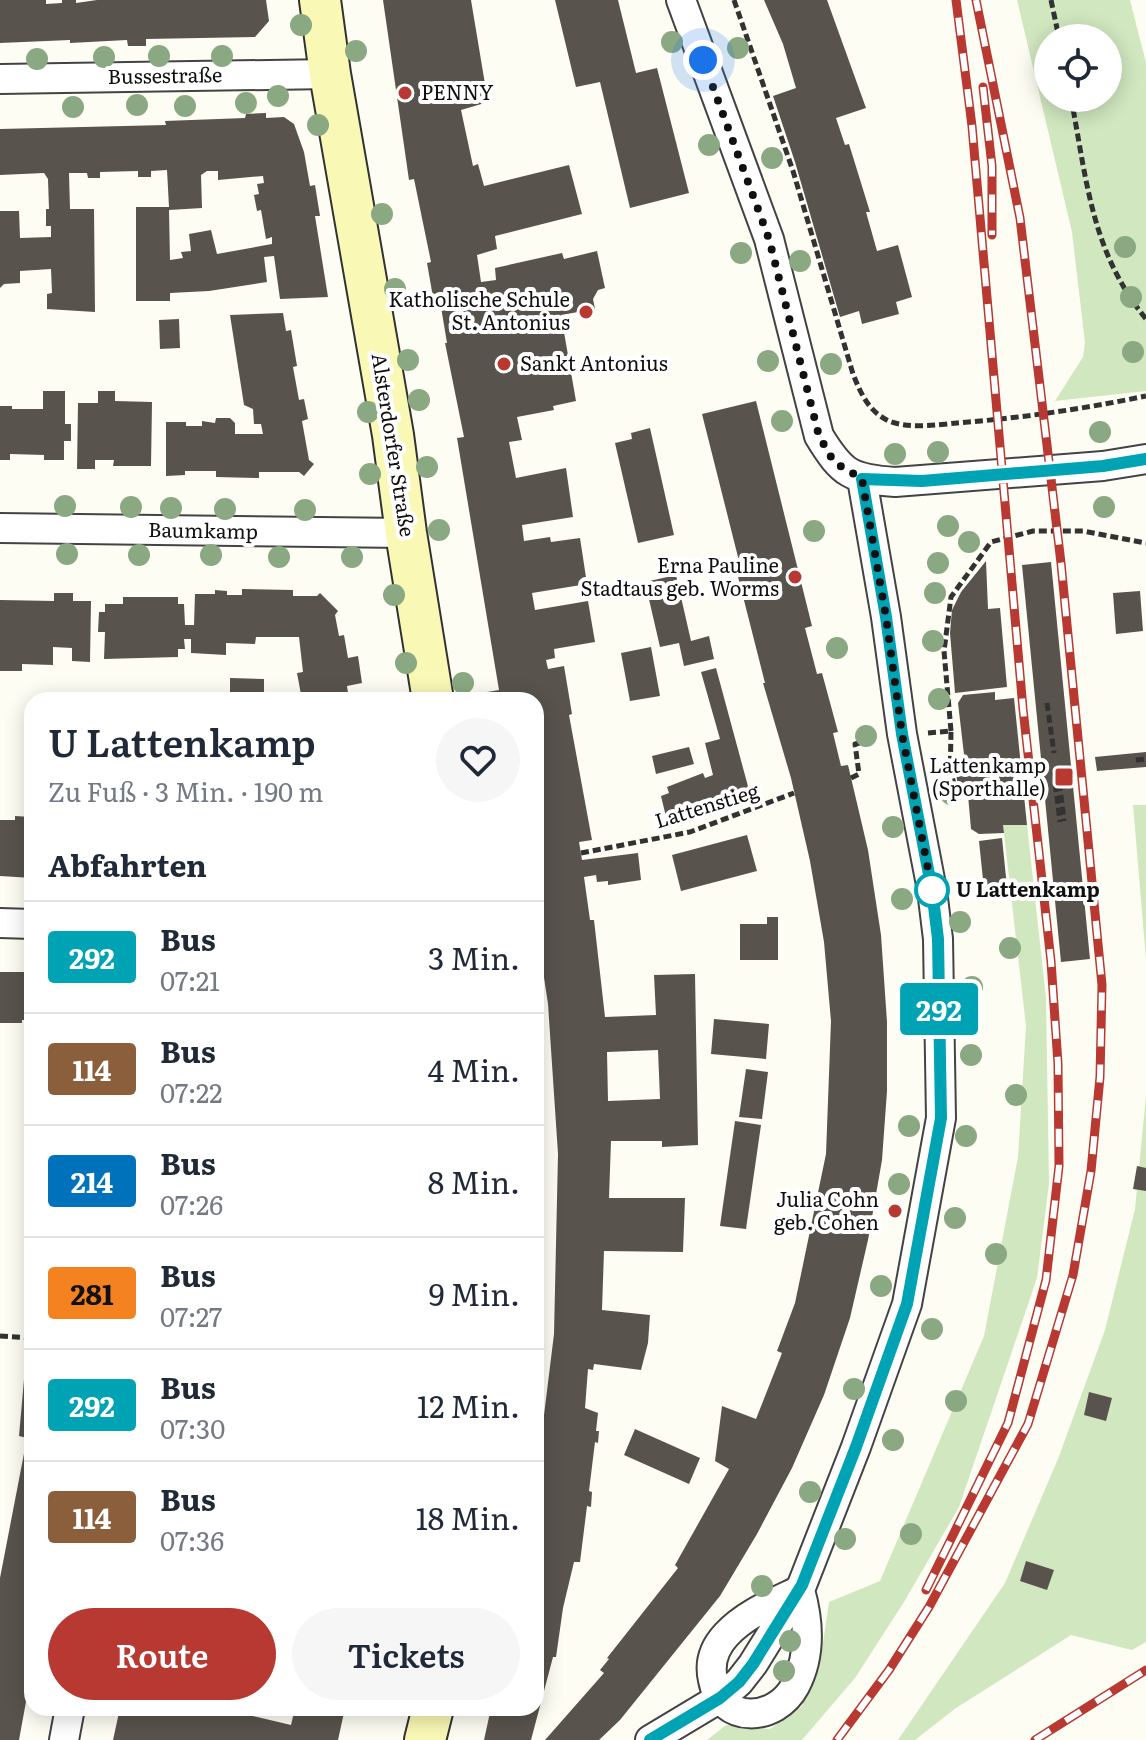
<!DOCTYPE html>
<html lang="de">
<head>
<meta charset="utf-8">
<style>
  body { margin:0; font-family:Literata,serif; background:#f6f6f7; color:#1f2937; height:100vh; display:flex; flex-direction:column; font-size:30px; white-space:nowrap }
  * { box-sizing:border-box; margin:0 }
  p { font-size:26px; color:#747a83 }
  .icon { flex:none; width:44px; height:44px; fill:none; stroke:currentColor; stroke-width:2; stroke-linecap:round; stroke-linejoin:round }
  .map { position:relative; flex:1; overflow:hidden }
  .side { position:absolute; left:24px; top:692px; width:520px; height:1024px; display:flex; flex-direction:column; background:#fff; border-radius:24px; box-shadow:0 4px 20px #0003 }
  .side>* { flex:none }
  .badge { padding:0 16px; border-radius:6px; font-size:28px; line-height:52px }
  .fabs { position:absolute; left:1034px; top:24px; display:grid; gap:16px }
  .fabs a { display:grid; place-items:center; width:88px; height:88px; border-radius:50%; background:#fff; box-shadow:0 4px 20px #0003; font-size:40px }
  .you { position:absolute; width:40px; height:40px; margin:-20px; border:6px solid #fff; border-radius:50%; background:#1a73e8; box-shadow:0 0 0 12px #1a73e833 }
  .map>.badge { position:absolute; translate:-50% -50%; box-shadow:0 0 0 4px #fff }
  h2 { padding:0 24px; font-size:30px; line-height:72px }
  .round { display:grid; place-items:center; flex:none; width:84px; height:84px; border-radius:42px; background:#f6f6f7 }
  .summary { display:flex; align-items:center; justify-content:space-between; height:136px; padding:0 24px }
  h1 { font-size:38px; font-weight:600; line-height:60px }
  .cta { display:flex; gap:16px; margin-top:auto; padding:16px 24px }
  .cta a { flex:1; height:92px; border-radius:48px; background:#b73932; color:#fff; font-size:32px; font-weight:600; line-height:92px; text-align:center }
  .cta a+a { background:#f6f6f7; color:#1f2937 }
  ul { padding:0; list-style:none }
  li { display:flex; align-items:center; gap:24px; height:112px; padding:0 24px; border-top:2px solid #e0e1e3 }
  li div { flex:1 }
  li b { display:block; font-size:30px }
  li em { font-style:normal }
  li .badge { min-width:88px; font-weight:700; text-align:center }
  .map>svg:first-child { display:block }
  .green { fill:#d0e7bf; fill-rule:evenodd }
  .building { fill:#58534d; fill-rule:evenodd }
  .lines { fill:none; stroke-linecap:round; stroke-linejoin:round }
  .street-casing { stroke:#434343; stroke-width:32 }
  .secondary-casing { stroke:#323232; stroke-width:44 }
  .path { stroke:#323232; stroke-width:5; stroke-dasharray:8 4; stroke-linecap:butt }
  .street { stroke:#fff; stroke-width:28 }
  .secondary { stroke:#f9f8b5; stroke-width:40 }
  .rail-casing { stroke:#b73932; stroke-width:9 }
  .rail { stroke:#fff; stroke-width:6; stroke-dasharray:18; stroke-linecap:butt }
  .tree { fill:#8aa982 }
  .line-casing { stroke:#fff; stroke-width:18 }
  .line { stroke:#00a3b4; stroke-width:12 }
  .walk { stroke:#101010; stroke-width:8; stroke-dasharray:0 14.4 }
  .poi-dot { fill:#b73932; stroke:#fff; stroke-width:3 }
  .stop-dot { fill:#fff; stroke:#00a3b4; stroke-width:4 }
  .labels { text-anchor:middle; stroke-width:8; stroke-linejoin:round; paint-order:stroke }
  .street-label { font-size:20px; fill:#101010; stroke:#fff }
  .poi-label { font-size:20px; fill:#101010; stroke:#fff; text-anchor:end }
  .stop-label { font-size:20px; font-weight:bold; fill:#101010; stroke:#fff; text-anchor:start }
</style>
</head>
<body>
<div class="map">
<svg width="1146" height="1740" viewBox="0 0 1146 1740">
  <rect width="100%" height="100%" fill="#fefdf4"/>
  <path class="green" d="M 1017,0 L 1130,0 L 1146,63 L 1146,391 L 1055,401 L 1083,357 L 1085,343 L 1072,232 ZM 1108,38 L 1108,98 L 1048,98 L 1048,38 Z
    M 1133,805 L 1146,805 L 1146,959 Z
    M 1003,825 L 1027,825 L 1046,998 L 1049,1184 L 1037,1278 L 959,1507 L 904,1602 L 855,1678 L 802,1740 L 707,1740 L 726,1725 L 770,1729 L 802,1706 L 822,1650 L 829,1602 L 880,1581 L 984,1336 L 1018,1157 L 1026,1026 Z
    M 1146,1096 L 1146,1642 L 1132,1650 L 1071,1635 L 956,1708 L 915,1740 L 898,1740 L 1005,1583 L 1058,1459 L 1105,1330 L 1135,1209 Z"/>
  <path class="building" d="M 0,0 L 46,0 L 46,4 L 62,3 L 62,0 L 76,0 L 76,3 L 97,0 L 266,0 L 269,21 L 255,37 L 146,39 L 146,46 L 128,46 L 127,40 L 70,43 L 70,40 L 0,43 Z
    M 383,0 L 471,0 L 488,102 L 461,110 L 473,166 L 478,164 L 484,186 L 569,165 L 582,214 L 495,236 L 497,249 L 477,255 L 481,282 L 496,280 L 495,268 L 562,253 L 564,259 L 597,251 L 605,288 L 598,290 L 593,299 L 595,309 L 561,315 L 576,401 L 553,406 L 554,410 L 517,417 L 522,440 L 509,442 L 516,478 L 566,468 L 573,517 L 522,525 L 524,541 L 550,537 L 551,542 L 580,538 L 587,584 L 532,593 L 535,610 L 588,601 L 595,642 L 554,649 L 555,658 L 546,660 L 548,669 L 564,666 L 572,714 L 569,715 L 592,840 L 579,842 L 582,860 L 638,853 L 641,880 L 608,885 L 608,881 L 597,882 L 596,875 L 584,877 L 590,920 L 594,920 L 605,1017 L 656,1015 L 654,975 L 695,974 L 698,1145 L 662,1147 L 662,1141 L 611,1141 L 609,1198 L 685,1198 L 683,1252 L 604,1251 L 602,1310 L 650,1315 L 648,1343 L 641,1370 L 594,1364 L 593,1370 L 588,1369 L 585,1408 L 598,1413 L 596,1431 L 599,1431 L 598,1443 L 595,1442 L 589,1491 L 592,1492 L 591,1507 L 587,1506 L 580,1562 L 574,1562 L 563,1608 L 556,1657 L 553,1657 L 531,1740 L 484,1740 L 491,1708 L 536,1708 L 536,1480 L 554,1334 L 558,1154 L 548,1004 L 536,924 L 536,700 L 488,700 L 487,692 L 499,690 L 457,438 L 464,437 L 445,343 L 447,343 L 440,301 L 434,303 L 427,263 L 431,262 L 414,179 L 409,180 ZM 658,1050 L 660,1099 L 608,1101 L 607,1052 Z
    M 555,0 L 618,0 L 636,73 L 657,68 L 689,193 L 630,208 L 600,82 L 576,87 Z
    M 764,0 L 827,0 L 866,108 L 836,118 L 845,145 L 849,144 L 870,212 L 866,212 L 877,251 L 898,245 L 912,297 L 896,302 L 899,314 L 862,324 L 859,311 L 840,317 L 795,162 L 773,96 L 796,88 L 783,44 Z
    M 266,113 L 266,118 L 284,117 L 294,124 L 304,152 L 310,186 L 315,185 L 320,216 L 315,216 L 328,297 L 280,299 L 274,256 L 264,257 L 267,282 L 209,291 L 170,293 L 170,301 L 136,301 L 136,207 L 169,207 L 167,170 L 151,171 L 151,177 L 138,177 L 138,171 L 100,172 L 100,178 L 88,178 L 87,173 L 69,173 L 70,209 L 94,209 L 95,312 L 47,309 L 47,294 L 52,293 L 51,269 L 20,271 L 20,283 L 4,284 L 0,288 L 0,211 L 19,211 L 20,238 L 51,237 L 51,226 L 46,226 L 46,209 L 49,209 L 48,179 L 44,173 L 0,175 L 0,129 L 166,125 L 165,121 L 245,118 L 246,114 ZM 207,171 L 218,171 L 218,180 L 263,176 L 264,183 L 257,184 L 259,194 L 254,195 L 257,211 L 261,210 L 266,239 L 272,237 L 272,244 L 217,254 L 211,230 L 189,234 L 191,251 L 181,252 L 183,258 L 170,260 L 169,210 L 202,208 L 201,175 Z
    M 283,313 L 286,331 L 291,330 L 297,366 L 293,367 L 299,400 L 304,399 L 308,419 L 302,421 L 309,460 L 314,464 L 304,476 L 299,472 L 259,472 L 259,478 L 216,477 L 216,471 L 185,471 L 185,475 L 166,476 L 166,422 L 186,422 L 186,426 L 202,426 L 202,421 L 215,423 L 216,418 L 230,418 L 235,423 L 235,434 L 263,434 L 261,424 L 254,424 L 253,409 L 244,405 L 230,315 Z
    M 179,319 L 180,348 L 160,349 L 159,320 Z
    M 43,391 L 65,391 L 65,424 L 71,424 L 71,441 L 64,441 L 64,460 L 44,460 L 44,455 L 10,454 L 10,460 L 0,460 L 0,406 L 12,406 L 12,409 L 43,409 Z
    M 98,391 L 115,391 L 115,401 L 152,402 L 151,466 L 113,466 L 114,460 L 95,460 L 95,469 L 77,469 L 78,403 L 98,403 Z
    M 756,401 L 812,626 L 805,628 L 817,674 L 822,673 L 838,732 L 833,733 L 841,766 L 848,765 L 868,850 L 881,935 L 887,1022 L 887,1091 L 882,1160 L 868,1240 L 850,1318 L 824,1395 L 792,1468 L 757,1534 L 720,1596 L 620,1720 L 599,1740 L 545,1740 L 604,1673 L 600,1670 L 609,1659 L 607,1658 L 678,1568 L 675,1565 L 729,1469 L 715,1461 L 722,1406 L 756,1419 L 782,1353 L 777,1351 L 795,1303 L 826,1154 L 831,1021 L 824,942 L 810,861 L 791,778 L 763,683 L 765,683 L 734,561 L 739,561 L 702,414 Z
    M 650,428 L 674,535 L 638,543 L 615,443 L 632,439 L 631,433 Z
    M 986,561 L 988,609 L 1000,608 L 1007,687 L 955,693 L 950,633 L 952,610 L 961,592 Z
    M 1051,562 L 1090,959 L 1061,962 L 1022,565 Z
    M 676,575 L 691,641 L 709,636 L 714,659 L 684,666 L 679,643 L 660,647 L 645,582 Z
    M 242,589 L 293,590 L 293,596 L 317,596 L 320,593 L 338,611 L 335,615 L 339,636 L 344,635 L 348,658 L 358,656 L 362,683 L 347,686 L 349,700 L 302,700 L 297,673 L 303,672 L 299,637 L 256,637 L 255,644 L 226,643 L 226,655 L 191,653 L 191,639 L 184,639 L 185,649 L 178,649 L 178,657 L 104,659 L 105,632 L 98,632 L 99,612 L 105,612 L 105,604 L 123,604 L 123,597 L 178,597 L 178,604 L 184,604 L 185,625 L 194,625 L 195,594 L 215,594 L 215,590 L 227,591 L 227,595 L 242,595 Z
    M 1140,591 L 1143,631 L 1116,634 L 1113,593 Z
    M 54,593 L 73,593 L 73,601 L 91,601 L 90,662 L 72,661 L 72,648 L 53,647 L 53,665 L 22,664 L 22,671 L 0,671 L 0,600 L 54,601 Z
    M 651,647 L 660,696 L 630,701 L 621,653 Z
    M 716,668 L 749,790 L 720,798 L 721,803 L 668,825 L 661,796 L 669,793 L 667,787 L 703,773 L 705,778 L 713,775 L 705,743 L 720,739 L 701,672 Z
    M 230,678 L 264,679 L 264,700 L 230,699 Z
    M 995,692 L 995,700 L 1014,698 L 1027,825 L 1003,825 L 1004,833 L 979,834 L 971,829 L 968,795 L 958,788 L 957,780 L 956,773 L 965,763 L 958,703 L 963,695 Z
    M 689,747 L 694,764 L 656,774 L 652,756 Z
    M 1146,752 L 1146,767 L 1097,771 L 1095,757 Z
    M 15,816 L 32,817 L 32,878 L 0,876 L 0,820 L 15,820 Z
    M 747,835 L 757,871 L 681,891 L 672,855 Z
    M 1002,838 L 1008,897 L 985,899 L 979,841 Z
    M 767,917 L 778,917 L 778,960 L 740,960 L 740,924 L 767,924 Z
    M 0,972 L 32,972 L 32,1020 L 22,1020 L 22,1023 L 0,1023 Z
    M 714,1019 L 769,1024 L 766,1059 L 711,1054 Z
    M 746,1069 L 768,1072 L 762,1119 L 739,1117 Z
    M 735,1121 L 761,1125 L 746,1229 L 720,1226 Z
    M 1137,1166 L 1146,1168 L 1146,1191 L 1133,1189 Z
    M 27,1346 L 32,1346 L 32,1669 L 19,1740 L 0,1740 L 0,1578 L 27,1438 L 19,1436 Z
    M 1089,1392 L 1112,1398 L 1106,1421 L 1084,1415 Z
    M 635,1429 L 700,1458 L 689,1484 L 624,1455 Z
    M 1026,1561 L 1054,1570 L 1047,1590 L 1020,1581 Z
    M 120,1708 L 219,1708 L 291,1725 L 295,1708 L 345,1708 L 338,1740 L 113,1740 Z"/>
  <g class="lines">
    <g class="street-casing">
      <path id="street" d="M 681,0 L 769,239 L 819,436 C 842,474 851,479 895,482 L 1103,466 L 1146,459
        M 0,79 L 330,74
        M 0,528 L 406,533
        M 0,923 L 32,924
        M 800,1590 C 809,1622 811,1656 795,1686 C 776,1722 721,1725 713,1680 C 709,1663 714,1648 726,1635 C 745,1614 775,1602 800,1590 Z
        M 64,1740 L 70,1708
        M 650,1740 L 720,1698 L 739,1682 L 753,1664 L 802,1585 L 856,1447 L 907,1304 L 941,1118 L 938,939 L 932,890 L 902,734 L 886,617 L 862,479"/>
    </g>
    <g class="secondary-casing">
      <path id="secondary" d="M 320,0 L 330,74 L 393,435 L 406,533 L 433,700
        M 425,1740 L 433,1708"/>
    </g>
    <path class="path" d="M 734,0 L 793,171 L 853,374 C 861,394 869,412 889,421 C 908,429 937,425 957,423 C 1021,418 1083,409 1146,396
      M 1051,0 L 1059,38
      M 1071,98 C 1087,181 1091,251 1146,319
      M 1047,703 L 1054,753
      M 951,731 L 944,651 L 951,597 L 991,542 L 1033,531 L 1083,531 L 1146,543
      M 928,733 L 951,731 L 950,782 L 957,780
      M 1136,760 L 1146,759
      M 1058,771 L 1064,821
      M 1054,772 L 1060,822
      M 851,778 L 859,774 L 855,744 L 875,740
      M 581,853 L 690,832 L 794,793
      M 0,1336 L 31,1338"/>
    <use href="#street" class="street"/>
    <use href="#secondary" class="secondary"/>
    <g class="rail-casing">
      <path id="rail" d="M 983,87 L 992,166 L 992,235
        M 926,1590 L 1008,1423 L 1046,1280 L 1059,1166 L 1058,1064 L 1051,961 L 1023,709 L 972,126 L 956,0
        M 837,1740 L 889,1670 L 929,1607 L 1028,1424 L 1073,1275 L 1091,1171 L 1100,1077 L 1102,985 L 1061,563 L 1020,218 L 976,0
        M 1035,1740 L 1146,1670"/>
    </g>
    <use href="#rail" class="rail"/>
  </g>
  <g class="tree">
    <circle cx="301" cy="25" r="11"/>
    <circle cx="672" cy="42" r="11"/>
    <circle cx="738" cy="48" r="11"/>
    <circle cx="356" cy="51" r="11"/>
    <circle cx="159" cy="56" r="11"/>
    <circle cx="222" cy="56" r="11"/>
    <circle cx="104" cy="57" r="11"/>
    <circle cx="37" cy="59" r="11"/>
    <circle cx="278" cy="96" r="11"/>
    <circle cx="246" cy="103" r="11"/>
    <circle cx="137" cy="105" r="11"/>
    <circle cx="185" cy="106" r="11"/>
    <circle cx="73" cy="107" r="11"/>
    <circle cx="318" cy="125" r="11"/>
    <circle cx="709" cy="145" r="11"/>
    <circle cx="772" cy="158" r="11"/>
    <circle cx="382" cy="214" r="11"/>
    <circle cx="1125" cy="247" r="11"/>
    <circle cx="741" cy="253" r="11"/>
    <circle cx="800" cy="261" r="11"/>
    <circle cx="395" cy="289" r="11"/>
    <circle cx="1131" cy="297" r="11"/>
    <circle cx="1133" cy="352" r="11"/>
    <circle cx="408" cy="360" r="11"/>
    <circle cx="768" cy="361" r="11"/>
    <circle cx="831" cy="364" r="11"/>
    <circle cx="419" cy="400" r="11"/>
    <circle cx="368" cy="412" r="11"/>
    <circle cx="782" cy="421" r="11"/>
    <circle cx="1100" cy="432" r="11"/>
    <circle cx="938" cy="452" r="11"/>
    <circle cx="895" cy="454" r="11"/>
    <circle cx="427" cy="467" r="11"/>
    <circle cx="370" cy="474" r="11"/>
    <circle cx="65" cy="506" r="11"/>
    <circle cx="131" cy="507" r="11"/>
    <circle cx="1104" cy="507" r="11"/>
    <circle cx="171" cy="508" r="11"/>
    <circle cx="225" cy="509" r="11"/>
    <circle cx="305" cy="510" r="11"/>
    <circle cx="948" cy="526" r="11"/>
    <circle cx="439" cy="530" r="11"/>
    <circle cx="814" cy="531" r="11"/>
    <circle cx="969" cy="542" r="11"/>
    <circle cx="67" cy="554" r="11"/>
    <circle cx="139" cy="555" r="11"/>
    <circle cx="211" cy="555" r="11"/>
    <circle cx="279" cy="557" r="11"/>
    <circle cx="352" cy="557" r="11"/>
    <circle cx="938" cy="563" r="11"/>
    <circle cx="935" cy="593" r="11"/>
    <circle cx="394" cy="595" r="11"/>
    <circle cx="933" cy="641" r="11"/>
    <circle cx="837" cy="648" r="11"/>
    <circle cx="406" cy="663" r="11"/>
    <circle cx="463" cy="683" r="11"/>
    <circle cx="939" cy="699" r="11"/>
    <circle cx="866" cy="736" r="11"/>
    <circle cx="951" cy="794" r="11"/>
    <circle cx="893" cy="827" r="11"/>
    <circle cx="902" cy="899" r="11"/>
    <circle cx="960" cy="922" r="11"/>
    <circle cx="1010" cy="948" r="11"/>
    <circle cx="972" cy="987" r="11"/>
    <circle cx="913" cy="1012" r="11"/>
    <circle cx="971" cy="1055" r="11"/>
    <circle cx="1016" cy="1095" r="11"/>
    <circle cx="909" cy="1126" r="11"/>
    <circle cx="966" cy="1136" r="11"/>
    <circle cx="899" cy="1184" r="11"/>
    <circle cx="955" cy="1218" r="11"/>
    <circle cx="996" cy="1254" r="11"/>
    <circle cx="881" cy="1286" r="11"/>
    <circle cx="932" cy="1329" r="11"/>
    <circle cx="854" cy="1389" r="11"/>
    <circle cx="956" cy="1401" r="11"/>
    <circle cx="893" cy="1440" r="11"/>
    <circle cx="810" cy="1492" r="11"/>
    <circle cx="911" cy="1534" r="11"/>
    <circle cx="845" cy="1539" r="11"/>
    <circle cx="762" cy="1586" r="11"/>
    <circle cx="790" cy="1641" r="11"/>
    <circle cx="784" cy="1671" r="11"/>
  </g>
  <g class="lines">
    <g class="line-casing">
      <path id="line" d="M 650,1740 L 720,1698 L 739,1682 L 753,1664 L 802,1585 L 856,1447 L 907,1304 L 941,1118 L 938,939 L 932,890 L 902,734 L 886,617 L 862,479 L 922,481 L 1103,466 L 1146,459"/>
    </g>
    <use href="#line" class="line"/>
    <path class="walk" d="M 703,60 L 769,239 L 819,436 L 834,462 L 862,479 L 886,617 L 902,734 L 932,890"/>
  </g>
  <g class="poi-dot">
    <circle cx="405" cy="93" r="8"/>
    <circle cx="586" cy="312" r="8"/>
    <circle cx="504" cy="364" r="8"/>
    <circle cx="795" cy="577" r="8"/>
    <rect x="1054" y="767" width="20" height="20" rx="4"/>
    <circle cx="895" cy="1211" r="8"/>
  </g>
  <circle class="stop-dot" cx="932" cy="890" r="16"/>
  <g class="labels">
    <g class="street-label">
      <text transform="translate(165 76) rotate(-1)" y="7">Bussestraße</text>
      <text transform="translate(393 445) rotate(81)" y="7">Alsterdorfer Straße</text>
      <text transform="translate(203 531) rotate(1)" y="7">Baumkamp</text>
      <text transform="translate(707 806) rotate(-17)" y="7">Lattenstieg</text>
    </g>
    <g class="poi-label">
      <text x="421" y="100" text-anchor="start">PENNY</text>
      <text x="570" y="307">Katholische Schule<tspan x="570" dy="23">St. Antonius</tspan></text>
      <text x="520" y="371" text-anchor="start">Sankt Antonius</text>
      <text x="779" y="573">Erna Pauline<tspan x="779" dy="23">Stadtaus geb. Worms</tspan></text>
      <text x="1046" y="773">Lattenkamp<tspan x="1046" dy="23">(Sporthalle)</tspan></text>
      <text x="879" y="1207">Julia Cohn<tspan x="879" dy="23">geb. Cohen</tspan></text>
    </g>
    <g class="stop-label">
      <text x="956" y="897">U Lattenkamp</text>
    </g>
  </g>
</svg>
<div class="fabs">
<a><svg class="icon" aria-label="locate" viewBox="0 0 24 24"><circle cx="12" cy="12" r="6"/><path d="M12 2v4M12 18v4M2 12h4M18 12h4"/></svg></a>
</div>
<div class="you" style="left:703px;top:60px"></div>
<b class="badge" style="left:939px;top:1009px;background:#00a3b4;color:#fff">292</b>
<section class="side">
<div class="summary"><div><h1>U Lattenkamp</h1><p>Zu Fuß · 3 Min. · 190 m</p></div><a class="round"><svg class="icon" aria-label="heart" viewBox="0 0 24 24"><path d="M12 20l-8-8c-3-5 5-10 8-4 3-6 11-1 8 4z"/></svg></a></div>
<h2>Abfahrten</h2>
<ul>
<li><span class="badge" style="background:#00a3b4;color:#fff">292</span><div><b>Bus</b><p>07:21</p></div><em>3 Min.</em></li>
<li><span class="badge" style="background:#8b5e3c;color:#fff">114</span><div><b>Bus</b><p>07:22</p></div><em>4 Min.</em></li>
<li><span class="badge" style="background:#0072bc;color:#fff">214</span><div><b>Bus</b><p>07:26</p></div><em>8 Min.</em></li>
<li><span class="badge" style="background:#f58220;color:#111">281</span><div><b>Bus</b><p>07:27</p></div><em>9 Min.</em></li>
<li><span class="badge" style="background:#00a3b4;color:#fff">292</span><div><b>Bus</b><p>07:30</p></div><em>12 Min.</em></li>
<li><span class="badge" style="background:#8b5e3c;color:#fff">114</span><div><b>Bus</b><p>07:36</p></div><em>18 Min.</em></li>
</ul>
<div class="cta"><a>Route</a><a>Tickets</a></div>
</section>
</div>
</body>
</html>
